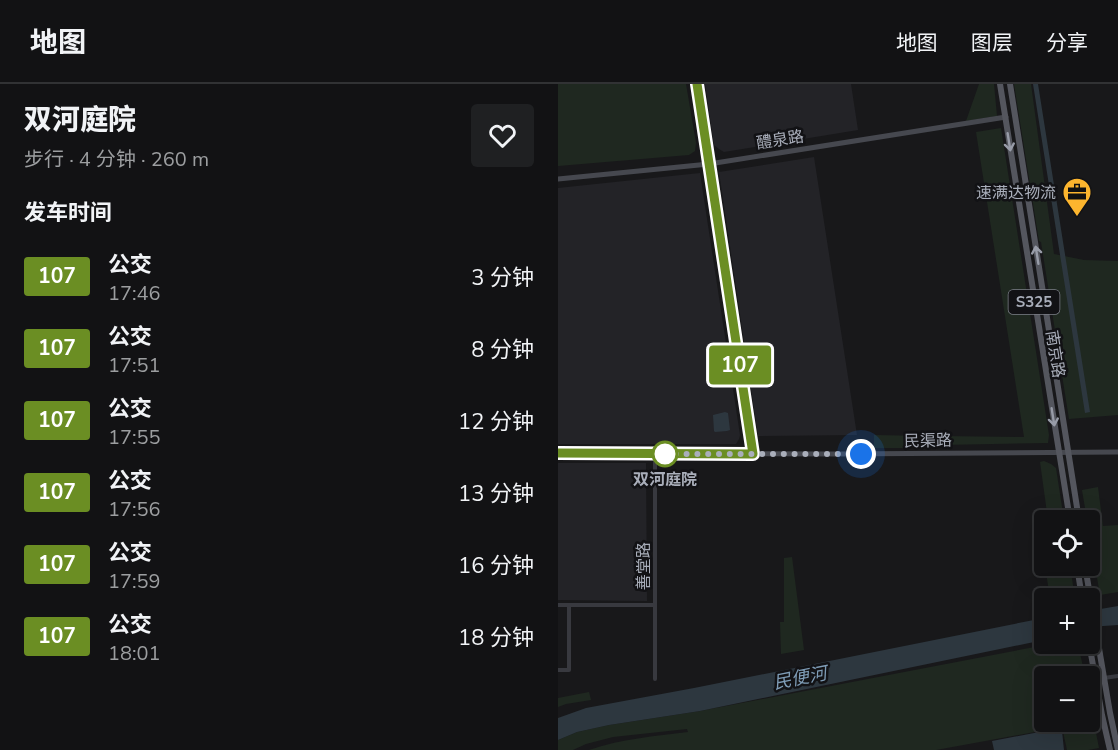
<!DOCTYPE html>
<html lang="zh">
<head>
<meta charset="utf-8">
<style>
  body { margin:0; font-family:"Nunito Sans","Noto Sans SC",sans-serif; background:#1f2022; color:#f1f3f6; height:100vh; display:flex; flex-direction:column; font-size:22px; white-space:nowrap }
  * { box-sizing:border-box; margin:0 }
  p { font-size:20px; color:#9c9ea0 }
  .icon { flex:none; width:33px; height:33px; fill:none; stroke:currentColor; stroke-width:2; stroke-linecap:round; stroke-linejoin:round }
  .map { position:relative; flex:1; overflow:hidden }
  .details { display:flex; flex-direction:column; background:#121214; width:558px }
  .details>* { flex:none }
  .badge { padding:0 12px; border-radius:4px; font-size:21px; line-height:39px }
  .buttons { position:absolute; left:476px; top:426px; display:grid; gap:12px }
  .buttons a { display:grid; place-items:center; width:66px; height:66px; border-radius:6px; background:#121214; box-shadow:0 6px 24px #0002,0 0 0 2px #313234; font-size:30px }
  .you { position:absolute; width:30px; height:30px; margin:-15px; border:4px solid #fff; border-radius:50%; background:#1a73e8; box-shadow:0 0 0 9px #1a73e833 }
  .map>.badge { position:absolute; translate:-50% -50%; box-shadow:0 0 0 3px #fff }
  h2 { padding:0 24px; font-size:22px; line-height:54px }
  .round { display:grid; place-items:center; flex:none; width:63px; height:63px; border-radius:6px; background:#1f2022 }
  .summary { display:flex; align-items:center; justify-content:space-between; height:102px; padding:0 24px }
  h1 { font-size:28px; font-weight:800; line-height:45px }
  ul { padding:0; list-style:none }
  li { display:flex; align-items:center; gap:18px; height:72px; padding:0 24px }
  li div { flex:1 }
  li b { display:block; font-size:22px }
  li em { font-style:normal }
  li .badge { min-width:66px; font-weight:700; text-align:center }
  header { display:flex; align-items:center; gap:36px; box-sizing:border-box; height:84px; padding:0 30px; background:#121214; border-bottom:2px solid #313234 }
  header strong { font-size:28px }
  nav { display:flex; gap:33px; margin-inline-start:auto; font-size:21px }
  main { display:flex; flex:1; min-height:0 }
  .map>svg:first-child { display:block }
  .built { fill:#232327 }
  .green { fill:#1f2820 }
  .water { fill:#2d373f }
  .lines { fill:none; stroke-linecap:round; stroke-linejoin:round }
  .street { stroke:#38393f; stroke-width:4 }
  .secondary { stroke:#46484f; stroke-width:5 }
  .primary { stroke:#54565e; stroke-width:6 }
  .oneway { stroke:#989ca8 }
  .line-casing { stroke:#fff; stroke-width:14 }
  .line { stroke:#6b8e23; stroke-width:9 }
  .walk { stroke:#a9aeba; stroke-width:6; stroke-dasharray:0 10.8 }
  .stop-dot { fill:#fff; stroke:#6b8e23; stroke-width:3 }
  .labels { text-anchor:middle; stroke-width:5; stroke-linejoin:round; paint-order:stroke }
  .shield { fill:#121215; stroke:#7c7f88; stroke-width:1.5 }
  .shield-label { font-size:15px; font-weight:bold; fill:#a9aeba }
  .street-label { font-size:16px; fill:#a9aeba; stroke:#121215 }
  .poi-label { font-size:16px; fill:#a9aeba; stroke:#121215; text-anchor:end }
  .stop-label { font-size:16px; font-weight:bold; fill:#a9aeba; stroke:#121215 }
  .water-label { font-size:18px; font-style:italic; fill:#7f9db7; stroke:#121215 }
</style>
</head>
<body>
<header>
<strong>地图</strong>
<nav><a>地图</a><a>图层</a><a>分享</a></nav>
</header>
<main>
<section class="details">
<div class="summary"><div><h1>双河庭院</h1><p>步行 · 4 分钟 · 260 m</p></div><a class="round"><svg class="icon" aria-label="heart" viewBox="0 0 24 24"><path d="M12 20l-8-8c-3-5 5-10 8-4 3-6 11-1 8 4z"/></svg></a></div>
<h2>发车时间</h2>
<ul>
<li><span class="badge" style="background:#6b8e23;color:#fff">107</span><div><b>公交</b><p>17:46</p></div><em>3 分钟</em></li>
<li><span class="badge" style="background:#6b8e23;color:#fff">107</span><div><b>公交</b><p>17:51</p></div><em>8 分钟</em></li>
<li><span class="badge" style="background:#6b8e23;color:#fff">107</span><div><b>公交</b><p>17:55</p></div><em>12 分钟</em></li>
<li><span class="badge" style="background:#6b8e23;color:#fff">107</span><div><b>公交</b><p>17:56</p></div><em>13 分钟</em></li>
<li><span class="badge" style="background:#6b8e23;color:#fff">107</span><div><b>公交</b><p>17:59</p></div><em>16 分钟</em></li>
<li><span class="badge" style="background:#6b8e23;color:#fff">107</span><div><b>公交</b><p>18:01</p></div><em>18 分钟</em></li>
</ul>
</section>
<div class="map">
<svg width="560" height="666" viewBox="0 0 560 666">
  <rect width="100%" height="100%" fill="#18181a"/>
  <path class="built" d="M 147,0 L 293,0 L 300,46 L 166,68 L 161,65 L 156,61 Z
    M 256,73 L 299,351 L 200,352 L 161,88 Z
    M 142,89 L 182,351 L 181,355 L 178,360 L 0,360 L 0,104 Z
    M 0,379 L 88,379 L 89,517 L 0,516 Z"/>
  <path class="green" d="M 0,0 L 128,0 L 138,59 L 137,67 L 131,71 L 0,82 Z
    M 421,0 L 436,0 L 439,32 L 408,37 Z
    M 456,0 L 473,0 L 496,170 L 526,176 L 560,177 L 560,331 L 511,335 L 483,158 L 481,157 Z
    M 443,44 L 491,351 L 490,359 L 383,361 L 380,357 L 382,352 L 466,353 L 418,48 Z
    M 316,351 L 368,352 L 368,357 L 364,360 L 355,360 L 355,364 L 316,364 Z
    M 486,377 L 493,380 L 498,384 L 506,436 L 490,436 L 482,378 Z
    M 540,403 L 545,442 L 560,441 L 560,508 L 542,511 L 531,446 L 531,436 L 529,436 L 524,406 Z
    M 234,473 L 246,566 L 223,570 L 222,538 L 226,538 L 226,474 Z
    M 487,482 L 512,482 L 517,514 L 492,514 Z
    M 492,560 L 520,560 L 527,592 L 486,592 L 486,638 L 531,638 L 531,614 L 541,664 L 530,666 L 509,666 L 504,643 L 378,666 L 31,666 C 63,655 97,652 130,648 L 129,645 L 55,653 L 28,660 L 15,666 L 0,666 L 0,656 L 19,648 L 51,641 L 142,627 Z
    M 31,608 L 33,616 L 8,620 L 0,623 L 0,614 Z"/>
  <path class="water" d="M 475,0 L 480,0 L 532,328 L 527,329 Z
    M 167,328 L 170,329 L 172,346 L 169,347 L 157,348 L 156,347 L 155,331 Z
    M 560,522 L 560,541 L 531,543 L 531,527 Z
    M 486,534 L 486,556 L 142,627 L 51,641 L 19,648 L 0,656 L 0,634 L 28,624 L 136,604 Z
    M 502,644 L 504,647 L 506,666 L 436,666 L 434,657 Z"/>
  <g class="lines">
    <path class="street" d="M 97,370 L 97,595
      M 0,521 L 97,521
      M 0,586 L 11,586 L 11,521
      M 546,594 L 560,592"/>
    <path class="secondary" d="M 139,0 L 195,370
      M 0,95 L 151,80 L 448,33
      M 0,369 L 279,370 L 560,368"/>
    <path class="primary" d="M 442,0 L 512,436
      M 452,0 L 521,436
      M 519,482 L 524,514
      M 527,482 L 552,629 L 560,666
      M 531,559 L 544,631 L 552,666"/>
  </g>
  <defs><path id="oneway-shaft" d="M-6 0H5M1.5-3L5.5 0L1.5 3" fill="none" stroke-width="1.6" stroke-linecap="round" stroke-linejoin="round" transform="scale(1.5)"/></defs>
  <g class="oneway">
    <use href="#oneway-shaft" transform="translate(451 58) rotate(81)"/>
    <use href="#oneway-shaft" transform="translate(479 171) rotate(-99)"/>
    <use href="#oneway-shaft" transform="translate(495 333) rotate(81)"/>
  </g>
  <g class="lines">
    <g class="line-casing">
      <path id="line" d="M 0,369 L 195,370 L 139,0"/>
    </g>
    <use href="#line" class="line"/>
    <path class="walk" d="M 107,370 L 303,370"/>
  </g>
  <defs>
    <g id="office-pin" transform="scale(1.5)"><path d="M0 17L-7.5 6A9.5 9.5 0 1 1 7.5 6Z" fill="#fcb52e" stroke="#121215"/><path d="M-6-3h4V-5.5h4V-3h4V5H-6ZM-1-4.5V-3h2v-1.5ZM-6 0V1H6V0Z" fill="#111"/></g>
  </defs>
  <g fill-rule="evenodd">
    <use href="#office-pin" x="519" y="108"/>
  </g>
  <circle class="stop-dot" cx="107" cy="370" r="12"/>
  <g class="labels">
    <rect class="shield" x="450.5" y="206" width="51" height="24" rx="4.5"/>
    <g class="shield-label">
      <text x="476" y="223">S325</text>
    </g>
    <g class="street-label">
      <text transform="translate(222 55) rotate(-9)" y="6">醴泉路</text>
      <text transform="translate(498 270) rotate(81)" y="6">南京路</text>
      <text transform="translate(370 356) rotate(-1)" y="6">民渠路</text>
      <text transform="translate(85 482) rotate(-90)" y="6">善堂路</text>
    </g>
    <g class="poi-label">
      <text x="498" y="114">速满达物流</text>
    </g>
    <g class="stop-label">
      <text x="107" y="401">双河庭院</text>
    </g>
    <g class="water-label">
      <text transform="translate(242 594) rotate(-11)" y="6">民便河</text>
    </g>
  </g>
</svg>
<div class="buttons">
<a><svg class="icon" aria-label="locate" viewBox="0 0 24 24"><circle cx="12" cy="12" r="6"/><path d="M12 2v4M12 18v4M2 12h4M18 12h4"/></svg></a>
<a>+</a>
<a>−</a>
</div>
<div class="you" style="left:303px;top:370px"></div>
<b class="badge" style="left:182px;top:281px;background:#6b8e23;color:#fff">107</b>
</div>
</main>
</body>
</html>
